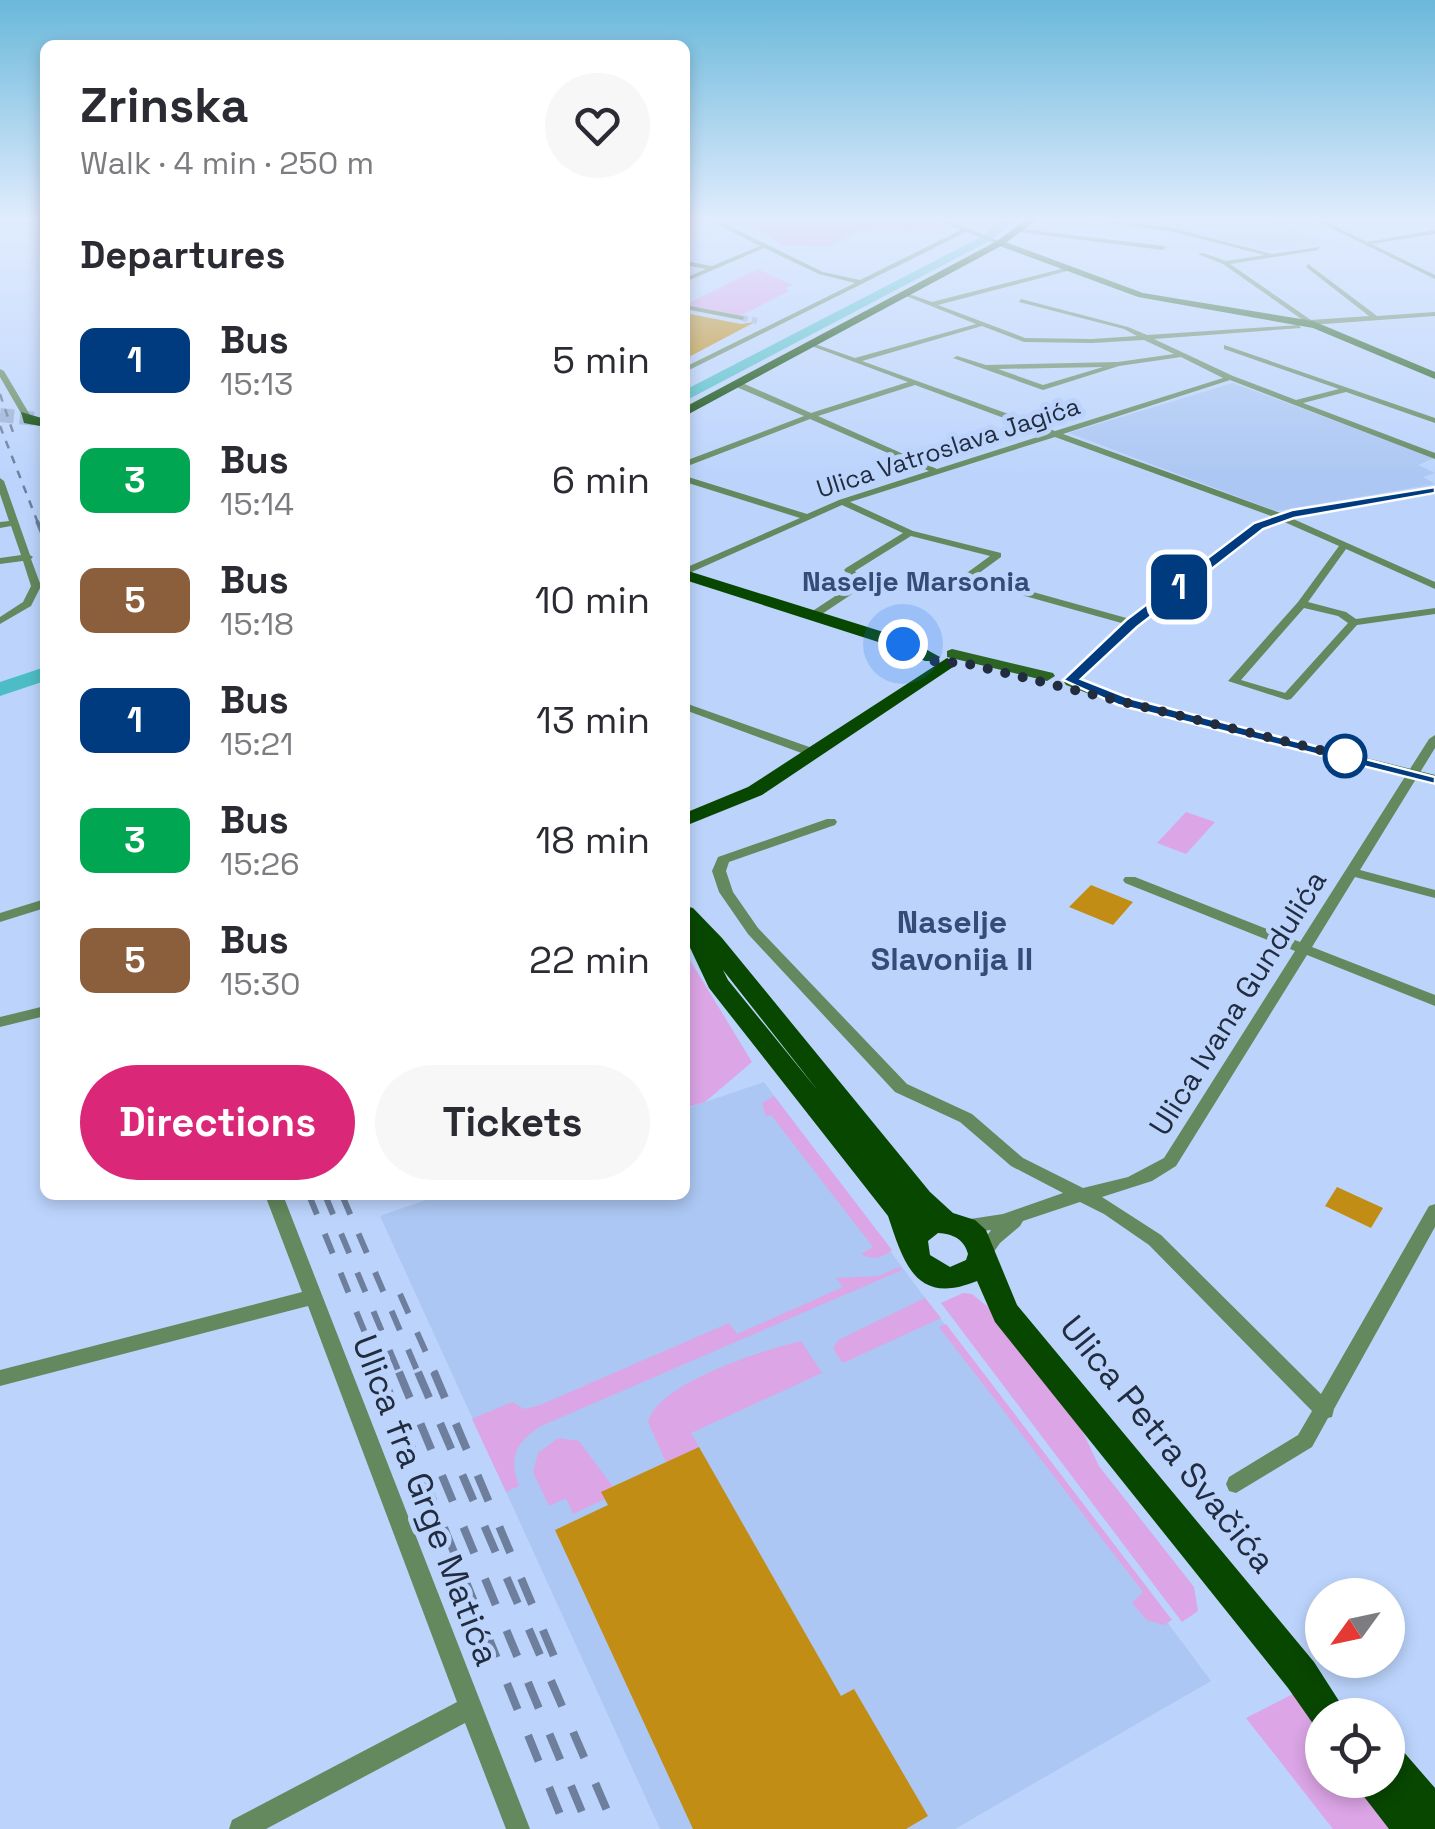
<!DOCTYPE html>
<html lang="en">
<head>
<meta charset="utf-8">
<style>
  body { margin:0; font-family:"Space Grotesk",sans-serif; background:#f7f7f7; color:#2b2b33; height:100vh; display:flex; flex-direction:column; font-size:38px; white-space:nowrap }
  * { box-sizing:border-box; margin:0 }
  p { font-size:32px; color:#7c7c81 }
  .icon { flex:none; width:55px; height:55px; fill:none; stroke:currentColor; stroke-width:2; stroke-linecap:round; stroke-linejoin:round }
  .map { position:relative; flex:1; overflow:hidden }
  .side { position:absolute; left:40px; top:40px; width:650px; height:1160px; display:flex; flex-direction:column; background:#fff; border-radius:15px; box-shadow:0 5px 15px #0003 }
  .side>* { flex:none }
  .badge { padding:0 20px; border-radius:15px; font-size:35px; line-height:65px }
  .needle { width:65px; rotate:237deg }
  .buttons { position:absolute; left:1305px; top:1578px; display:grid; gap:20px }
  .buttons a { display:grid; place-items:center; width:100px; height:100px; border-radius:50%; background:#fff; box-shadow:0 5px 15px #0003; font-size:50px }
  .you { position:absolute; width:50px; height:50px; margin:-25px; border:8px solid #fff; border-radius:50%; background:#1a73e8; box-shadow:0 0 0 15px #1a73e833 }
  .map>.badge { position:absolute; translate:-50% -50%; box-shadow:0 0 0 5px #fff }
  h2 { padding:0 40px; font-size:38px; line-height:90px }
  .round { display:grid; place-items:center; flex:none; width:105px; height:105px; border-radius:52px; background:#f7f7f7 }
  .head { display:flex; align-items:center; justify-content:space-between; height:170px; padding:0 40px }
  h1 { font-size:48px; font-weight:800; line-height:75px }
  .primary-button { display:flex; gap:20px; margin-top:auto; padding:20px 40px }
  .primary-button a { flex:1; height:115px; border-radius:60px; background:#db2777; color:#fff; font-size:40px; font-weight:800; line-height:115px; text-align:center }
  .primary-button a+a { background:#f7f7f7; color:#2b2b33 }
  ul { padding:0; list-style:none }
  li { display:flex; align-items:center; gap:30px; height:120px; padding:0 40px }
  li div { flex:1 }
  li b { display:block; font-size:38px }
  li em { font-style:normal }
  li .badge { min-width:110px; font-weight:700; text-align:center }
  .map>svg:first-child { display:block }
  .built { fill:#acc7f3 }
  .green { fill:#dca5e6 }
  .lines { fill:none; stroke-linecap:round; stroke-linejoin:round }
  .river { fill:#4dbdc5; fill-rule:evenodd }
  .building { fill:#c18d15 }
  .street-tunnel { stroke:#9db2d6; stroke-width:6; stroke-dasharray:6 4; stroke-linecap:butt }
  .primary-tunnel { stroke:#9db2d6; stroke-width:14; stroke-dasharray:14 6; stroke-linecap:butt }
  .street { fill:#64895e; fill-rule:evenodd }
  .secondary { fill:#2b6423; fill-rule:evenodd }
  .primary { fill:#084700; fill-rule:evenodd }
  .rail-far3 { stroke:#6d7f9c; stroke-width:2.5; stroke-dasharray:8 8; stroke-linecap:butt }
  .rail-far2 { stroke:#6d7f9c; stroke-width:4; stroke-dasharray:14 14; stroke-linecap:butt }
  .rail-far1 { stroke:#6d7f9c; stroke-width:6; stroke-dasharray:21 21; stroke-linecap:butt }
  .rail { stroke:#6d7f9c; stroke-width:8; stroke-dasharray:28 28; stroke-linecap:butt }
  .line { fill:#003b80; stroke:#fff; stroke-width:2.5 }
  .walk { stroke:#212c3f; stroke-width:10; stroke-dasharray:0 18 }
  .stop-dot { fill:#fff; stroke:#003b80; stroke-width:5 }
  .labels { text-anchor:middle; stroke-width:10; stroke-linejoin:round; paint-order:stroke }
  .far-street-label { font-size:25px; fill:#212c3f; stroke:#bcd4fc }
  .far-neighbourhood-label { font-size:28px; font-weight:bold; fill:#344c77; stroke:#bcd4fc }
  .street-label { font-size:30px; fill:#212c3f; stroke:#bcd4fc }
  .neighbourhood-label { font-size:32px; font-weight:bold; fill:#344c77; stroke:#bcd4fc }
  .near-street-label { font-size:35px; fill:#212c3f; stroke:#bcd4fc }
</style>
</head>
<body>
<div class="map">
<svg width="1435" height="1829" viewBox="0 0 1435 1829">
  <rect width="100%" height="100%" fill="#bcd4fc"/>
  <path class="built" d="M 1164,219 L 1269,219 L 1331,243 L 1268,251 L 1162,225 Z
    M 1233,383 L 1434,458 L 1418,465 L 1435,473 L 1423,477 L 1435,484 L 1276,511 L 1069,433 Z
    M 764,1082 L 1211,1681 L 955,1829 L 660,1829 L 380,1216 L 440,1195 L 685,1195 L 685,1109 Z"/>
  <path class="green" d="M 741,219 L 932,219 L 951,230 L 859,231 L 829,246 L 782,245 Z
    M 758,269 L 792,285 L 786,288 L 789,291 L 740,316 L 685,305 Z
    M 1186,812 L 1215,822 L 1186,854 L 1157,843 Z
    M 685,952 L 752,1062 L 705,1102 L 685,1108 Z
    M 774,1096 L 892,1250 C 882,1259 872,1260 861,1254 L 873,1247 L 771,1115 L 766,1116 L 762,1103 Z
    M 899,1267 L 902,1270 L 541,1426 C 516,1441 508,1459 519,1486 L 506,1492 L 472,1419 L 512,1402 L 524,1409 L 540,1405 L 729,1323 L 737,1334 L 843,1287 L 836,1278 L 879,1276 Z
    M 963,1293 L 972,1294 L 988,1307 L 1079,1424 L 1099,1466 L 1194,1587 L 1198,1611 L 1182,1622 L 941,1303 Z
    M 925,1298 L 941,1318 L 843,1363 L 833,1349 L 838,1340 Z
    M 946,1324 L 1172,1620 L 1164,1625 L 1147,1620 L 1132,1603 L 1143,1592 L 939,1327 Z
    M 801,1341 L 822,1373 L 691,1433 L 699,1447 L 666,1462 L 648,1422 C 658,1383 763,1350 801,1341 Z
    M 558,1438 L 579,1441 L 613,1487 L 602,1492 L 605,1499 L 573,1514 L 566,1498 L 549,1506 L 533,1472 L 538,1453 Z
    M 1293,1694 L 1322,1722 L 1322,1780 L 1366,1780 L 1404,1829 L 1333,1829 L 1246,1718 Z"/>
  <g class="lines">
    <path class="river" d="M 1003,219 L 1016,219 L 991,240 L 685,401 L 685,390 L 983,236 Z
      M 45,667 L 45,681 L 0,696 L 0,682 Z"/>
  </g>
  <path class="building" d="M 685,313 L 741,324 L 755,322 L 685,359 Z
    M 1091,885 L 1133,902 L 1113,925 L 1069,907 Z
    M 1337,1187 L 1383,1208 L 1371,1228 L 1325,1206 Z
    M 699,1447 L 841,1696 L 854,1689 L 928,1816 L 906,1829 L 693,1829 L 555,1530 L 608,1505 L 601,1492 Z"/>
  <g class="lines">
    <path class="street-tunnel" d="M 742,318 L 757,321"/>
    <path class="primary-tunnel" d="M 0,415 L 36,419"/>
    <path class="street" d="M 707,219 L 714,219 L 823,272 L 860,280 L 961,230 L 937,219 L 945,219 L 1003,243 L 998,244 L 966,232 L 685,372 L 685,367 L 855,283 L 819,274 L 764,248 L 685,282 L 685,278 L 706,269 L 685,265 L 685,261 L 712,266 L 760,246 Z
      M 1077,219 L 1098,219 L 1169,227 L 1272,254 L 1320,247 L 1318,250 L 1230,264 L 1311,320 L 1369,316 L 1306,267 L 1308,264 L 1377,316 L 1435,312 L 1435,316 L 1310,325 L 1223,264 L 1198,254 L 1203,253 L 1226,261 L 1265,255 L 1169,231 Z
      M 1320,219 L 1367,242 L 1435,230 L 1435,234 L 1371,244 L 1435,275 L 1435,279 L 1313,219 Z
      M 1020,229 L 1163,246 L 1166,248 L 1163,250 L 1018,232 Z
      M 1069,267 L 1071,270 L 938,305 L 1025,338 L 1092,339 L 1137,336 L 1124,329 L 1019,302 L 1021,299 L 1128,327 L 1147,335 L 1299,325 L 1301,328 L 1154,339 L 1233,376 L 1296,400 L 1339,389 L 1224,349 L 1224,345 L 1435,418 L 1435,423 L 1346,392 L 1303,403 L 1435,453 L 1435,459 L 1230,380 L 1063,434 L 1283,514 L 1435,488 L 1435,494 L 1291,518 L 1435,582 L 1435,589 L 1346,549 L 1308,602 L 1346,612 L 1356,619 L 1435,608 L 1435,614 L 1357,625 L 1291,699 L 1287,700 L 1228,681 L 1298,602 L 1339,546 L 1282,521 L 1262,528 L 1136,625 L 1075,682 L 1071,683 L 1066,680 L 1067,678 L 1125,624 L 964,579 L 964,575 L 990,556 L 911,536 L 855,571 L 866,584 L 864,586 L 816,618 L 808,618 L 808,614 L 855,583 L 844,570 L 846,568 L 903,533 L 842,505 L 685,575 L 685,568 L 800,518 L 685,482 L 685,476 L 807,514 L 839,500 L 929,471 L 810,419 L 685,467 L 685,461 L 804,416 L 734,386 L 734,382 L 740,382 L 811,413 L 908,382 L 806,344 L 812,343 L 855,358 L 976,324 L 901,294 L 906,293 L 932,302 ZM 982,326 L 1024,342 L 1092,343 L 1144,340 L 1174,354 L 1118,362 L 986,365 L 957,356 L 953,358 L 1043,390 L 1119,366 L 1181,357 L 1223,378 L 1055,431 L 862,361 ZM 1103,367 L 1043,385 L 998,369 ZM 915,385 L 1047,434 L 937,469 L 818,416 ZM 1055,437 L 1274,517 L 1256,524 L 1130,619 L 975,576 L 1001,557 L 1001,553 L 913,531 L 850,502 ZM 1304,608 L 1338,616 L 1348,623 L 1285,693 L 1241,680 Z
      M 685,305 L 742,316 L 745,318 L 742,320 L 685,309 Z
      M 0,369 L 4,371 L 30,415 L 29,417 L 22,415 L 0,377 Z
      M 0,478 L 4,481 L 30,555 L 33,557 L 31,559 L 41,586 L 31,606 L 0,624 L 0,617 L 23,602 L 31,586 L 23,561 L 0,564 L 0,558 L 21,555 L 11,526 L 0,528 L 0,522 L 9,521 L 0,494 Z
      M 685,703 L 815,749 L 817,752 L 815,755 L 807,755 L 685,710 Z
      M 1435,735 L 1435,748 L 1360,870 L 1435,890 L 1435,898 L 1355,877 L 1312,947 L 1435,995 L 1435,1006 L 1307,955 L 1176,1166 L 1152,1181 L 1102,1197 L 1161,1235 L 1321,1394 L 1429,1206 L 1435,1204 L 1435,1227 L 1334,1409 L 1332,1417 L 1328,1418 L 1312,1447 L 1236,1493 L 1229,1491 L 1226,1484 L 1229,1477 L 1298,1435 L 1312,1411 L 1149,1245 L 1104,1214 L 1080,1202 L 1023,1221 L 1020,1226 L 1000,1243 L 989,1259 L 983,1261 L 977,1259 L 974,1254 L 991,1230 L 963,1233 L 957,1231 L 954,1226 L 957,1221 L 1003,1214 L 1063,1193 L 1011,1166 L 960,1122 L 895,1092 L 748,934 L 719,892 L 712,871 L 718,857 L 827,819 L 835,819 L 837,822 L 835,825 L 729,862 L 726,871 L 733,892 L 758,928 L 907,1084 L 972,1114 L 1023,1158 L 1083,1188 L 1128,1177 L 1164,1158 L 1295,951 L 1125,883 L 1123,880 L 1125,877 L 1135,877 L 1300,942 L 1429,739 Z
      M 45,899 L 45,908 L 0,922 L 0,913 Z
      M 45,1006 L 45,1016 L 0,1027 L 0,1017 Z
      M 265,1195 L 283,1195 L 530,1829 L 506,1829 L 465,1723 L 266,1829 L 229,1829 L 232,1820 L 457,1702 L 308,1306 L 0,1386 L 0,1370 L 302,1292 Z"/>
    <path class="secondary" d="M 1000,240 L 1143,293 L 1313,321 L 1435,372 L 1435,379 L 1313,328 L 1138,297 L 997,245 Z
      M 952,649 L 1053,673 L 1055,676 L 1047,681 L 947,657 L 947,651 Z
      M 1072,677 L 1130,699 L 1435,775 L 1435,785 L 1118,705 L 1066,685 L 1064,682 Z"/>
    <path class="primary" d="M 1027,219 L 1038,219 L 1003,245 L 685,416 L 685,407 L 997,241 Z
      M 21,412 L 45,419 L 45,427 L 24,423 Z
      M 685,570 L 909,640 L 940,657 L 937,661 L 925,661 L 897,648 L 685,580 Z
      M 947,658 L 956,663 L 953,667 L 762,795 L 685,826 L 685,813 L 748,787 Z
      M 685,906 L 693,908 L 722,938 L 930,1192 L 953,1213 L 975,1220 L 986,1230 L 1017,1305 L 1314,1662 L 1348,1715 L 1322,1715 L 1322,1731 L 1316,1728 L 1288,1688 L 995,1322 L 977,1281 C 916,1306 904,1264 888,1216 L 709,988 L 685,937 ZM 723,970 L 819,1092 L 728,980 ZM 938,1233 C 953,1234 964,1239 968,1254 L 966,1260 L 950,1267 L 930,1255 L 928,1241 Z
      M 1388,1745 L 1402,1750 L 1435,1788 L 1435,1829 L 1389,1829 L 1362,1794 L 1356,1780 L 1388,1780 Z"/>
    <path class="rail-far3" d="M 0,394 L 15,438
      M 0,426 L 38,523"/>
    <path class="rail-far2" d="M 37,521 L 45,540"/>
    <path class="rail-far1" d="M 309,1195 L 382,1375
      M 325,1195 L 400,1375
      M 342,1195 L 419,1375
      M 400,1294 L 436,1375"/>
    <path class="rail" d="M 381,1372 L 566,1829
      M 399,1372 L 589,1829
      M 418,1372 L 615,1829
      M 434,1372 L 564,1680"/>
  </g>
  <linearGradient id="sky" x2="0" y2="1"><stop stop-color="#6ab8da"/><stop offset="0.46" stop-color="#e1ecfe"/><stop offset="1" stop-color="#e1ecfe" stop-opacity="0"/></linearGradient>
  <rect width="1435" height="476" fill="url(#sky)"/>
  <path class="line" d="M 1435,487 L 1435,493 L 1294,518 L 1263,529 L 1137,627 L 1081,679 L 1129,698 L 1435,777 L 1435,784 L 1118,705 L 1063,680 L 1126,620 L 1254,523 L 1292,510 Z"/>
  <g class="lines">
    <path class="walk" d="M 903,644 L 936,662 L 964,663 L 1345,756"/>
  </g>
  <circle class="stop-dot" cx="1345" cy="756" r="20"/>
  <g class="labels">
    <g class="far-street-label">
      <text transform="translate(948 447) rotate(-18)" y="9">Ulica Vatroslava Jagića</text>
    </g>
    <g class="far-neighbourhood-label">
      <text x="916" y="591">Naselje Marsonia</text>
    </g>
    <g class="street-label">
      <text transform="translate(1238 1003) rotate(-58)" y="10">Ulica Ivana Gundulića</text>
    </g>
    <g class="neighbourhood-label">
      <text x="952" y="933">Naselje<tspan x="952" dy="37">Slavonija II</tspan></text>
    </g>
    <g class="near-street-label">
      <text transform="translate(1168 1444) rotate(51)" y="12">Ulica Petra Svačića</text>
      <text transform="translate(426 1500) rotate(69)" y="12">Ulica fra Grge Matića</text>
    </g>
  </g>
</svg>
<div class="buttons">
<a><svg class="needle" viewBox="-14 -14 28 28"><path d="M0-13l5 13h-10z" fill="#e53935"/><path d="M0 13l5-13h-10z" fill="#7c7c81"/></svg></a>
<a><svg class="icon" aria-label="locate" viewBox="0 0 24 24"><circle cx="12" cy="12" r="6"/><path d="M12 2v4M12 18v4M2 12h4M18 12h4"/></svg></a>
</div>
<div class="you" style="left:903px;top:644px"></div>
<b class="badge" style="left:1179px;top:587px;background:#003b80;color:#fff">1</b>
<section class="side">
<div class="head"><div><h1>Zrinska</h1><p>Walk · 4 min · 250 m</p></div><a class="round"><svg class="icon" aria-label="heart" viewBox="0 0 24 24"><path d="M12 20l-8-8c-3-5 5-10 8-4 3-6 11-1 8 4z"/></svg></a></div>
<h2>Departures</h2>
<ul>
<li><span class="badge" style="background:#003b80;color:#fff">1</span><div><b>Bus</b><p>15:13</p></div><em>5 min</em></li>
<li><span class="badge" style="background:#00a651;color:#fff">3</span><div><b>Bus</b><p>15:14</p></div><em>6 min</em></li>
<li><span class="badge" style="background:#8b5e3c;color:#fff">5</span><div><b>Bus</b><p>15:18</p></div><em>10 min</em></li>
<li><span class="badge" style="background:#003b80;color:#fff">1</span><div><b>Bus</b><p>15:21</p></div><em>13 min</em></li>
<li><span class="badge" style="background:#00a651;color:#fff">3</span><div><b>Bus</b><p>15:26</p></div><em>18 min</em></li>
<li><span class="badge" style="background:#8b5e3c;color:#fff">5</span><div><b>Bus</b><p>15:30</p></div><em>22 min</em></li>
</ul>
<div class="primary-button"><a>Directions</a><a>Tickets</a></div>
</section>
</div>
</body>
</html>
